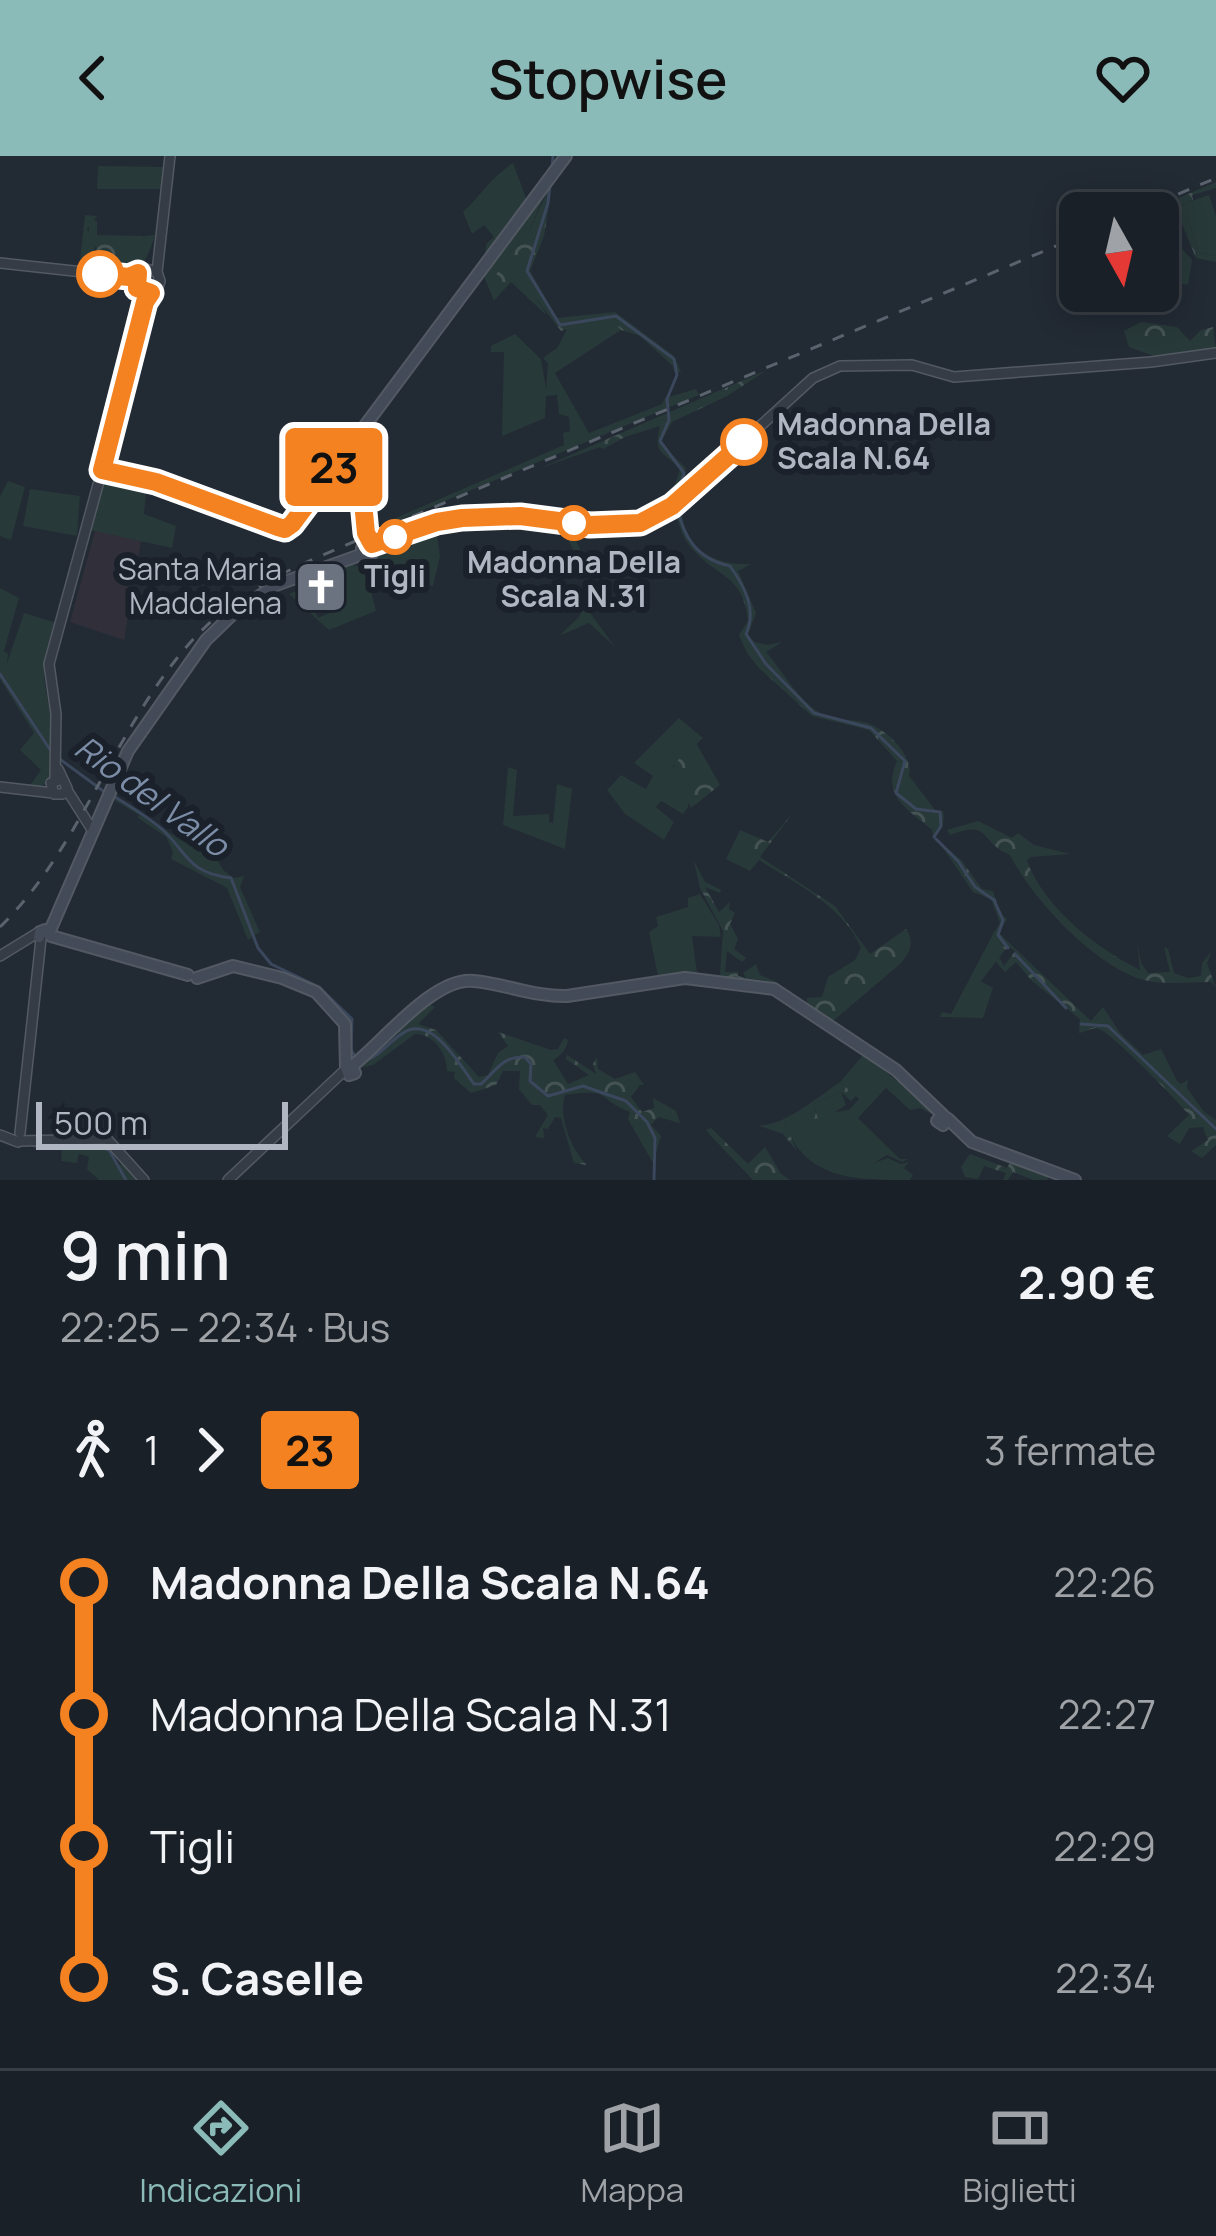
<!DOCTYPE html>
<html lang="it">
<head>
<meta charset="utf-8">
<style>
  body { margin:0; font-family:Manrope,sans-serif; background:#23282f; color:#f1f3f6; height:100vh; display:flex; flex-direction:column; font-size:45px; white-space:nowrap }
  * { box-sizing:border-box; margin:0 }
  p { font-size:39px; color:#9fa3a7 }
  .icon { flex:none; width:66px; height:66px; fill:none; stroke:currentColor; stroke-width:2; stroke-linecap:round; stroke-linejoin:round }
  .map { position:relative; height:1024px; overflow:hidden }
  .sheet { display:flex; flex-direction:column; background:#1a2027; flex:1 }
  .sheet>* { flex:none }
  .badge { padding:0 24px; border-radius:9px; font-size:42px; line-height:78px }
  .needle { width:78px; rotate:172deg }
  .controls { position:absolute; left:1059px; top:36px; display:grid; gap:24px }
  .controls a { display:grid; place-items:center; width:120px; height:120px; border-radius:18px; background:#1a2027; box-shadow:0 6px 30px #0003,0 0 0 3px #383e44; font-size:60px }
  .scale { position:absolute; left:36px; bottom:30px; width:252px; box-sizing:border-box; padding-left:12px; border:6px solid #b0b6c2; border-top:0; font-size:33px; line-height:42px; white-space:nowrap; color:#b0b6c2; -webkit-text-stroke:9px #1b212a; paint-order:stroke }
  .map>.badge { position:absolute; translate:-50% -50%; box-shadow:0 0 0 6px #fff }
  .legs { display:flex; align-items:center; gap:18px; height:132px; padding:0 60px; font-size:39px }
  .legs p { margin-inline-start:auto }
  .overview { display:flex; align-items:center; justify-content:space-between; height:204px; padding:0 60px }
  h1 { font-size:66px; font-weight:600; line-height:90px }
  ul { padding:0 60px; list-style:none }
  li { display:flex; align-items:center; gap:42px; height:132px; font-size:45px }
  li i { display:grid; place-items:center; width:18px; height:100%; margin:0 15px; background:currentColor }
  li i::after { content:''; width:30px; height:30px; margin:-15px; border:9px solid; border-radius:50%; background:#1a2027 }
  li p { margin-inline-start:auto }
  li:first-child i { background:linear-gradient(#0000 50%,currentColor 0) }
  li:last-child i { background:linear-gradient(currentColor 50%,#0000 0) }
  header { display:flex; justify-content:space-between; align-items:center; height:156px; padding:0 60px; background:#8bbbb9; color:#111; font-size:54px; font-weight:600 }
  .tabs { display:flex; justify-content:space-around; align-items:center; height:168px; border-top:3px solid #383e44; background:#1a2027; font-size:33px; color:#9fa3a7 }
  .tabs a { display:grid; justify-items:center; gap:6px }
  .tabs .selected { color:#8bbbb9 }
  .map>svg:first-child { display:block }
  .medical { fill:#31303a }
  .green { fill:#283939 }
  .forest { fill:url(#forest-crowns) }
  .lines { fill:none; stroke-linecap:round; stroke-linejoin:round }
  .stream { stroke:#3a475c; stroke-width:3 }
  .tertiary-casing { stroke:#535963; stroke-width:12 }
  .secondary-casing { stroke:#535963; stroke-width:14 }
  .tertiary { stroke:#363c45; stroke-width:9 }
  .secondary { stroke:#444b58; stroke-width:10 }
  .rail { stroke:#5a626e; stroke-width:3; stroke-dasharray:12 12; stroke-linecap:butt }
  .line-1-casing { stroke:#fff; stroke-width:27 }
  .line-1 { stroke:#f58220; stroke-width:18 }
  .stop-1-dot { fill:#fff; stroke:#f58220; stroke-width:6 }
  .labels { text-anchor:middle; stroke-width:12; stroke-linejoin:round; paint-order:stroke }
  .stop-label { font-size:30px; font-weight:bold; fill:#b0b6c2; stroke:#1b212a }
  .poi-label { font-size:30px; fill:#b0b6c2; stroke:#1b212a; text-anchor:end }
  .water-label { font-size:33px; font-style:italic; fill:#7c8da7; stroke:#1b212a }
</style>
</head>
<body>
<header><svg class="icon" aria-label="back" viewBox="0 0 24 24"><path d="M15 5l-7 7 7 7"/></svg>Stopwise<svg class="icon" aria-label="heart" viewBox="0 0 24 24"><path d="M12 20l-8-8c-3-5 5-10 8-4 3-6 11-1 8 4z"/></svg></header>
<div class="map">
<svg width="1216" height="1024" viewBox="0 0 1216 1024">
  <defs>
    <pattern id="forest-crowns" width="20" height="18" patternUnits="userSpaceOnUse" patternTransform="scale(3)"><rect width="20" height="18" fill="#283939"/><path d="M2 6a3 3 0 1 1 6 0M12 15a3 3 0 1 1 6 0" fill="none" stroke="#455354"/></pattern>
  </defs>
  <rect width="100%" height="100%" fill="#222a34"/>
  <path class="medical" d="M 95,375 L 141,385 L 124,484 L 70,466 Z"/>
  <path class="green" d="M 513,7 L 528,47 L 485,106 L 486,88 L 494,81 L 484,69 L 472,78 L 463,56 C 480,40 493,19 513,7 Z
    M 98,10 L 168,11 L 165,33 L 97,33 Z
    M 548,31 L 528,78 L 507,99 L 504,126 L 510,124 C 523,132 543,146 546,159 L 511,126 L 494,145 L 483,118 Z
    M 1209,39 L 1216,60 L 1216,100 L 1199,97 L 1183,48 Z
    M 85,59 L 97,60 L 87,73 L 96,89 L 93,98 L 127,105 L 144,86 L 143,80 L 155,79 C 140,130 126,116 79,113 Z
    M 598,165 L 615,166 L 621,174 L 555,217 L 589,277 L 662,248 L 665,242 L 696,233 L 699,239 L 395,366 L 391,364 L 564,289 L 563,277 L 570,275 L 569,261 L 559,258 L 557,239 L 546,240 L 545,262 L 502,280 L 504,196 L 491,196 L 491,190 L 515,178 L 541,203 L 546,233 L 548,208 L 543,202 L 557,192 L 568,171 Z
    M 106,320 L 147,326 L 144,358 L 176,370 L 172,392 L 90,374 Z
    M 8,325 L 25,331 L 11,384 L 0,380 L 0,340 Z
    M 30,333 L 80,340 L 77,380 L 23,370 Z
    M 485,363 L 569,369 L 594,424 L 588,454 L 615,491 L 589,467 L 559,480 L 579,461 L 590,430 L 563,372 L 488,367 Z
    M 436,373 L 440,400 L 433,430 L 377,419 L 376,404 L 381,395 Z
    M 351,408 L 365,412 L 376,455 L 329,474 L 289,438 L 304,432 L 318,462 L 343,451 L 330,418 Z
    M 0,432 L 19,442 L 4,495 L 8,498 L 7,507 L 24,457 L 57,467 C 53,481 45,499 44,514 C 42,540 78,637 29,631 L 41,614 L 20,594 L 34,577 L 0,523 Z
    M 679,562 L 703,582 L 673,610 C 677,627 699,642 683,658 L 661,645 L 656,651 L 674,666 L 664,684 L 625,658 L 607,634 L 621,619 L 646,633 L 653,620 L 634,607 Z
    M 508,611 L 517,614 L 513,660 L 549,658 L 549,666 L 553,667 L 557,628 L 572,633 L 565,693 L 503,669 Z
    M 114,639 L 179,683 L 216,701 L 223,714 L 234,722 L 244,720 L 240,731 L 260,776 L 248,784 L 227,732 L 171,703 L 173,696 L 166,681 L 138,662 L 139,659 L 112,643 Z
    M 700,738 L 719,769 L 721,781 L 692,780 L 697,817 L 658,820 L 649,776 L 658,770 L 656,761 L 688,751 L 688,742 Z
    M 993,778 L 1005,794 L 981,825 L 993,832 L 983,862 L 940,861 L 942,856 L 951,858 Z
    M 864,898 L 897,925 L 902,921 L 931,949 L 936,960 L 920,952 L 910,954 L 886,932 L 858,962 L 900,1003 L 908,1003 L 902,1006 L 887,999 L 874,1007 L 888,1002 L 901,1008 L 909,1006 L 904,1012 L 913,1019 L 910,1024 C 854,1024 805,1024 785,967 L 793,962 L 818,961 L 813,948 L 841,936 L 846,949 L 835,956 L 849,954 L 859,943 L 840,926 Z
    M 90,989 L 108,995 L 117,1011 L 124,1005 L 141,1024 L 99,1024 L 87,1013 L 89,1001 L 79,998 L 77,1007 L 61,1005 L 62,992 Z"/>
  <path class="forest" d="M 553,23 L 544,80 L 530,115 L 557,162 L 615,156 L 674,200 L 681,216 L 674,216 L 673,210 L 640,180 L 621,174 L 614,166 L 583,168 L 561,175 L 538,145 L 514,126 L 496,128 L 494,123 L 507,99 L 528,78 Z
    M 1216,26 L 1216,32 L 1192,39 L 1193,44 L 1183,48 L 1199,97 L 1216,100 L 1216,106 L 1196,102 L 1177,56 C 1169,79 1177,88 1192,104 L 1188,129 L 1160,121 L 1158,127 L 1158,89 L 1172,87 L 1168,69 L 1179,42 Z
    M 90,64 L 97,65 L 97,79 L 143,80 L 144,86 L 122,114 L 101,112 L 93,103 L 97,92 L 88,80 Z
    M 1141,166 L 1177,171 L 1190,185 L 1201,174 L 1213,171 L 1216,195 L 1162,203 L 1129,191 L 1124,175 Z
    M 767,214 L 727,240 L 672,266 L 662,284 L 664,291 L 686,312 L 682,336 L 674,344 L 671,339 L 680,314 C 663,293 653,301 660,270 L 625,281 L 603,293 L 600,291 L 538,313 Z
    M 679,347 C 683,358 682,364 686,375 C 694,400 727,410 751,408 L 738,415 L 756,457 L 748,478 L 754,486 L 767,489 L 782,486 L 766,496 C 782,514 796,542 820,557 C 835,567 858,561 874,570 C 892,579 913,601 909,620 L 936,655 L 943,655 C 945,666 943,675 933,680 L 932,674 C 908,653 881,640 897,605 L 869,574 L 812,560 L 759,512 L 747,497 L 739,479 L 748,465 C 744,417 714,421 689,389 C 681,378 678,365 674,352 Z
    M 696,587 L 720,629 L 691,652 L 673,614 L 675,607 Z
    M 792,658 L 760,701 L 835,750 L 870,798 L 906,773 C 915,786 910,797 900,808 L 833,865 L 807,848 L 807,842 L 822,841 L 828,821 L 855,804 L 861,792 C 845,751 795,727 759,704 L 750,715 L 726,703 L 740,674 L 768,686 Z
    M 978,665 L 1012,682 L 1018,677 L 1034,689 L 1070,698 L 1030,701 L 1027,705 C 1045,753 1098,793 1140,814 L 1137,786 L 1141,807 L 1148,817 L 1170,816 L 1164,791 L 1168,793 L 1174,817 L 1188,822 L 1201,820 L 1202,807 L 1211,796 L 1207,807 L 1216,832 L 1211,826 C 1188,826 1160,830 1137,822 C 1089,804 1032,742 1010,699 C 978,686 992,663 950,679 L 947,674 Z
    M 937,683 L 962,705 L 982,733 L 993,735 L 1000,757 L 1007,763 L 999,777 L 1091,865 L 1103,851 L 1120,877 L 1143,899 L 1161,893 L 1177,925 L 1181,928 L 1188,924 L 1187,932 L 1204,956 L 1216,964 L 1216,989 L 1202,1002 L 1191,995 L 1208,984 L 1203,971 L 1189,972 L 1180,988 L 1167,980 L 1189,959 C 1180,947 1107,872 1097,872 C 1091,872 1085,876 1079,877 L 1080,863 L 1032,825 L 1016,806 L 1005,816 L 996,806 L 999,801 L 1004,810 L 1015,795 L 1010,791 L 1005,794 L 993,778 L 1000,767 L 991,743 L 973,736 Z
    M 694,705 L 705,726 L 721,734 L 720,737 L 705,731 L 719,756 L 730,746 L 729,753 L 735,757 L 730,768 L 738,783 L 734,793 L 746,802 L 742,806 L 727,795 L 725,816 L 738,816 L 738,820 L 746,822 L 743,817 L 756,808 L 760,819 L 779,827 L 747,822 L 791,835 L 790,838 L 720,819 L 723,775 L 700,732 Z
    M 427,847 L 435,851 L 418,868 L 436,874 L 479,921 L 488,919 L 498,897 L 508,890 L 498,876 L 551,894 L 558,893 L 564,882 L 568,884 C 566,895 561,899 553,904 L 568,928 L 589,919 L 566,903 L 567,899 L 596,918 L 593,908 L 597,901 L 598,913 L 615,923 L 635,916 L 644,929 L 640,929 L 631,941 L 642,956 L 654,952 L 653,942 L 676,955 L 680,967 L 658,961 L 651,969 L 661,980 L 653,1007 L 628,963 L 630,956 C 596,943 614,932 565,939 C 558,961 571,993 587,1009 L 574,1007 L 561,962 L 555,961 L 548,973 L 543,972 L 544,982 L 535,981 L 548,959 L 540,949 L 532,949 L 519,933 L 520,915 L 503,915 L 496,929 L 471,937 L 454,922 L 455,916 L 447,915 C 447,897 434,878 415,878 L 373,909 L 359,912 Z
    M 840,926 L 856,940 L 851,945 L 841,936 L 813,948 L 818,962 L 795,969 L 793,962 L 785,967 L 797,995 L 783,978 L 757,969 C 782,972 818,941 840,926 Z
    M 711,972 L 748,1008 L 765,991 L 781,1018 L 790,1024 L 753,1024 L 711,980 L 706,974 Z
    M 974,990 L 1051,1018 L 1047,1024 L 1034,1024 L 1013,1016 L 1008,1024 L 1003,1024 L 1006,1017 L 984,1010 L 978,1023 L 965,1021 L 961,1011 L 970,998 L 1007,1012 L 1010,1006 Z"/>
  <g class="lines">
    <path class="stream" d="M 552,12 L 553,0
      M 550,27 L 548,47 L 527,115 L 560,169 L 616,160 L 674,203 L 677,219 L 667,243 L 669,264 L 660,285 L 684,317 L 677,340
      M 677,350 C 683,381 697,403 730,410 C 745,431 757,454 746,478 L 766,508 L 814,557 L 871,572 L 905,605 L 896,637 L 916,653 L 940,656 L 941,670 L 934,681
      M 0,518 L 53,598
      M 61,604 L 106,637
      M 115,641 C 131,651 148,661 163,674 C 189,699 187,716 231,722 L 258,792 L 271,808 L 319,831 L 352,863 L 351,894 L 355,900
      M 936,683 L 958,705 L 975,731 L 994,744 L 1003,764 L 998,779 L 1008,792
      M 1015,798 L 1066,852
      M 1081,868 L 1108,870 L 1216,973
      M 364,905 C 380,900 389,886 403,877 C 432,858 459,908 474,928 L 481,928 C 497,914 502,900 525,901 L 531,908 L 530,925 L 548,940 L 583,930 L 626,945 L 647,966 L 655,982 L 654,1024
      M 93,988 L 109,994 L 126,1024
      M 34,990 L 84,988"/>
    <g class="tertiary-casing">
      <path id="tertiary" d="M 0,107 L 129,121 L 138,117
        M 157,116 L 170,0
        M 102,314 L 156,327 L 285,373 L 337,308 L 349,298
        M 374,393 L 418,372 L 462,362 L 520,360 L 590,369 L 641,367 L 672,350 L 813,222 L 840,210 L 912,209 L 954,221 L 1151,206 L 1216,197
        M 58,613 L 67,632 L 63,638 L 54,638 L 51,627 L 62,623
        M 55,623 L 56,558 L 49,508 L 102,314 L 141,145 L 136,121 L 146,113 L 157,116 L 160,125 L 157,134 L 147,138 L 139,134
        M 0,631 L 53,637
        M 67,634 L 93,675
        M 0,800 L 39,776
        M 20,977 L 41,783
        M 0,979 L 18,986
        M 20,985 L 107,983 L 144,1024
        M 228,1024 L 345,914"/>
    </g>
    <g class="secondary-casing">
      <path id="secondary" d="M348 300a7 7 0 1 1 14 0a7 7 0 1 1-14 0Z
        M 351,295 L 358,279 L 566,0
        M 359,306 L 370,387
        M362 393a6 6 0 1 1 12 0a6 6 0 1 1-12 0Z
        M 49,777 L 128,595 L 206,484 L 234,457 L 276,429 L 363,398
        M 39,781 L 40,776 L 45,774 L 51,780 L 188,819
        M 197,822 L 233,810 L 282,822 L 316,836 L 345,868 L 346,912
        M 352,910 C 382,887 434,820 474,825 C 506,828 535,841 567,840 L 685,822 L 774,833 L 896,914 L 943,959
        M 352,910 L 355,917 L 349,919 L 346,912 Z
        M 942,959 L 948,963 L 943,969 L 937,965 Z
        M 948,963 L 972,986 L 1075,1024"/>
    </g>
    <use href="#tertiary" class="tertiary"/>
    <use href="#secondary" class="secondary"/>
    <path class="rail" d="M 1134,57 L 1216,22
      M 368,379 L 1080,80
      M 0,771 C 90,683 122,544 215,462 C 257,425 309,405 360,383"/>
  </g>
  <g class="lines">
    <g class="line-1-casing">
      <path id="line-1" d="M 100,118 L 129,121 L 138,117 L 137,132 L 151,137 L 145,146 L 102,314 L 156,326 L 278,371 L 285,373 L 292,368 L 337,308 L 349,298 L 351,305 L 359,305 L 366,377 L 372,388 L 437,366 L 462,362 L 520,360 L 590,369 L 640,367 L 672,350 L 744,286"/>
    </g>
    <use href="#line-1" class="line-1"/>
  </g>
  <defs>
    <g id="church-square" transform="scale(2.7)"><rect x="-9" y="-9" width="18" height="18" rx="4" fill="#6b7280" stroke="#1b212a"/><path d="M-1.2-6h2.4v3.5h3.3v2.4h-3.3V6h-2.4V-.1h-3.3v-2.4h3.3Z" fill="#fff"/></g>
  </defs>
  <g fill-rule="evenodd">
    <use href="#church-square" x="321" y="431"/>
  </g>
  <g class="stop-1-dot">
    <circle cx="100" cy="118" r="21"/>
    <circle cx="744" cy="286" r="21"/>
    <circle cx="574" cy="367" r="15"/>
    <circle cx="395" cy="381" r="15"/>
  </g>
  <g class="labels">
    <g class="stop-label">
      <text x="777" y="279" text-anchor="start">Madonna Della<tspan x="777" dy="34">Scala N.64</tspan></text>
      <text x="574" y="417">Madonna Della<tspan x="574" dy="34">Scala N.31</tspan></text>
      <text x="395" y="431">Tigli</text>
    </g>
    <g class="poi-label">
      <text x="282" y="424">Santa Maria<tspan x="282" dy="34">Maddalena</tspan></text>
    </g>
    <g class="water-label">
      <text transform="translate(152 640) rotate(36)" y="12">Rio del Vallo</text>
    </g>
  </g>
</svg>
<div class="controls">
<a><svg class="needle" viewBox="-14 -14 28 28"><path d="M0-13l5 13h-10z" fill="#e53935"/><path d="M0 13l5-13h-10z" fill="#9fa3a7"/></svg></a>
</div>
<div class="scale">500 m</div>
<b class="badge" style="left:334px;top:311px;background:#f58220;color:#111">23</b>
</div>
<section class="sheet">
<div class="overview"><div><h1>9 min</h1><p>22:25 – 22:34 · Bus</p></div><b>2.90 €</b></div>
<div class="legs"><svg class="icon" aria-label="walk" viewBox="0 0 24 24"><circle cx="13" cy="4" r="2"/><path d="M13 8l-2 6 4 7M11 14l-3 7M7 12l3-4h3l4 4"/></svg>1<svg class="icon" aria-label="forward" viewBox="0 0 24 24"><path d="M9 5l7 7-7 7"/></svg><b class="badge" style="background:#f58220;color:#111">23</b><p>3 fermate</p></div>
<ul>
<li><i style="color:#f58220"></i><b>Madonna Della Scala N.64</b><p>22:26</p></li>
<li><i style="color:#f58220"></i><span>Madonna Della Scala N.31</span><p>22:27</p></li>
<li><i style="color:#f58220"></i><span>Tigli</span><p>22:29</p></li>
<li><i style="color:#f58220"></i><b>S. Caselle</b><p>22:34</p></li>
</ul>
</section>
<nav class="tabs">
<a class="selected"><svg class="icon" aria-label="directions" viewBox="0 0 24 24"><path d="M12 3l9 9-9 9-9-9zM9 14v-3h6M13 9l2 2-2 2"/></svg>Indicazioni</a>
<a><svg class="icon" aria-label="map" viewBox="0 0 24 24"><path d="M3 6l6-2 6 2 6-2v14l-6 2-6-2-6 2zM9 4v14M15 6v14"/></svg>Mappa</a>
<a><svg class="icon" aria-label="tickets" viewBox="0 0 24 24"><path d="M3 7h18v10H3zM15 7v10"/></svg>Biglietti</a>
</nav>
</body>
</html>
